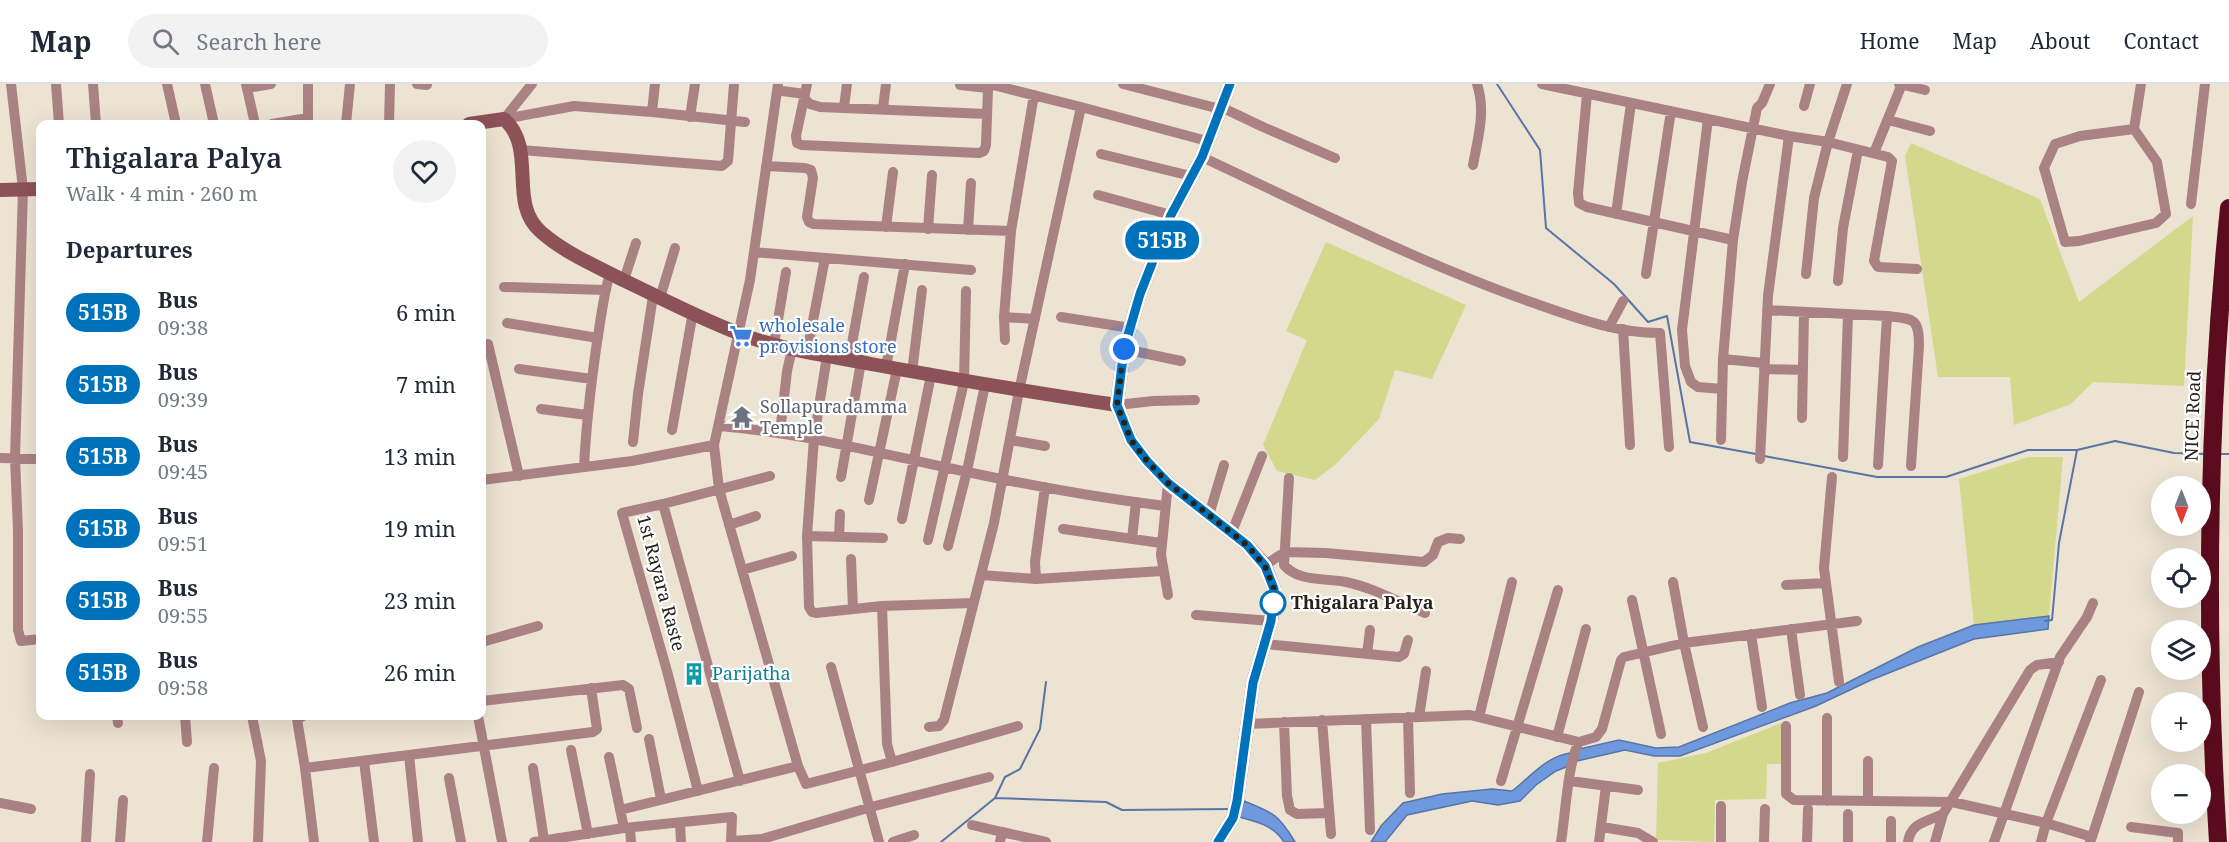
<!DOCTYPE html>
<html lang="en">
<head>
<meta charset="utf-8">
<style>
  body { margin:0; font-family:"Noto Serif",serif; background:#f2f2f3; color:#1f2937; height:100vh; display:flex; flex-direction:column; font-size:22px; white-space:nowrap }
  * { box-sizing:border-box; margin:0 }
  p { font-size:20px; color:#747a83 }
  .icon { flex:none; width:33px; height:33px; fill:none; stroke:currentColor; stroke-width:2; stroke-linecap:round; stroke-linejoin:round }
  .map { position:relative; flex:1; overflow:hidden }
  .sheet { position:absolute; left:36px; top:36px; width:450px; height:600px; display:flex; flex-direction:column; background:#fff; border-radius:12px; box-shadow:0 6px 24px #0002 }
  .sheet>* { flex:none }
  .badge { padding:0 12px; border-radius:20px; font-size:21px; line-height:39px }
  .needle { width:39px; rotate:180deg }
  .controls { position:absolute; left:2151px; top:392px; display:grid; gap:12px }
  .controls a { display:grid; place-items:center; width:60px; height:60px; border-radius:50%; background:#fff; box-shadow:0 6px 24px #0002; font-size:30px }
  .you { position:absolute; width:30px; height:30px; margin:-15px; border:4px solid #fff; border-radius:50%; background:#1a73e8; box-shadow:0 0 0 9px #1a73e833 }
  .map>.badge { position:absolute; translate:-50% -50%; box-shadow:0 0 0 3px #fff }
  h2 { padding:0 30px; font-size:22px; line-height:54px }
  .round { display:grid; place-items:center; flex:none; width:63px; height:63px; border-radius:32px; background:#f2f2f3 }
  .head { display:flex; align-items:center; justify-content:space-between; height:102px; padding:0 30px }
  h1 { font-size:28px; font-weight:600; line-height:45px }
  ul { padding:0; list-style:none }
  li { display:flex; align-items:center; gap:18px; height:72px; padding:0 30px }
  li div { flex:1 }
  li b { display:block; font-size:22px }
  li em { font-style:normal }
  li .badge { min-width:66px; font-weight:700; text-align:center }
  header { display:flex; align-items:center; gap:36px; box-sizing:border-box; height:84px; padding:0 30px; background:#fff; border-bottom:2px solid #e0e1e3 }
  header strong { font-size:28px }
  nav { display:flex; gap:33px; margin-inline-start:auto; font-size:21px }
  .search { width:420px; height:54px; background:#f2f2f3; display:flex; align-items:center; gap:15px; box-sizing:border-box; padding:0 21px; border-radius:33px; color:#747a83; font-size:22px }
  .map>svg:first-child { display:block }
  .green { fill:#d4d88c }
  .water { fill:#6e99de; stroke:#5875a4; stroke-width:1.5 }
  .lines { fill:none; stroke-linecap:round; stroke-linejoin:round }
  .stream { stroke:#5875a4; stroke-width:2 }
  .street { stroke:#ab8284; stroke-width:10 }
  .secondary { stroke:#8c5257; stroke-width:14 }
  .highway { stroke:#5d0b1e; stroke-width:18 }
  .line-casing { stroke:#fff; stroke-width:14 }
  .line { stroke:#0072bc; stroke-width:9 }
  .walk { stroke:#25211b; stroke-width:6; stroke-dasharray:0 10.8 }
  .stop-dot { fill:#fff; stroke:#0072bc; stroke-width:3 }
  .labels { text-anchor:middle; stroke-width:4.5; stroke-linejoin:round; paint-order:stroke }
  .shop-label { font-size:18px; fill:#366cbe; stroke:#fff; text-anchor:start }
  .worship-label { font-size:18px; fill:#5b616d; stroke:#fff; text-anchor:start }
  .street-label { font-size:18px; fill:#25211b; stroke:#fff }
  .stop-label { font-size:18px; font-weight:bold; fill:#25211b; stroke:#fff; text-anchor:start }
  .culture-label { font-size:18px; fill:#0d838f; stroke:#fff; text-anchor:start }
</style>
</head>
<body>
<header>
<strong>Map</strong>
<div class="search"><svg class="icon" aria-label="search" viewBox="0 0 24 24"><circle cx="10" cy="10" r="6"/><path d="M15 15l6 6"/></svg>Search here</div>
<nav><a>Home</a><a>Map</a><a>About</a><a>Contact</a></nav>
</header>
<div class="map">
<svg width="2229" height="758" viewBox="0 0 2229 758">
  <rect width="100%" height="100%" fill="#ede3d3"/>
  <path class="green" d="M 1911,59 L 2040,115 L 2079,218 L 2193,132 L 2184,302 L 2093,298 L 2071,320 L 2014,341 L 2010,293 L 1938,293 L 1905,72 Z
    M 1326,158 L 1466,221 L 1432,295 L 1395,286 L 1379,335 L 1335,381 L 1315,396 L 1277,387 L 1263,361 L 1307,256 L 1286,247 Z
    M 2028,373 L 2063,373 L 2049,532 L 1974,541 L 1959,395 Z
    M 1784,638 L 1783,680 L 1767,680 L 1766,715 L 1715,716 L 1714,758 L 1656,756 L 1658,679 L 1706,669 Z"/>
  <path class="water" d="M 2049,532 L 2048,545 L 1974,555 L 1871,596 L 1816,622 L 1680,672 L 1654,672 L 1625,666 L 1577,677 L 1579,665 L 1619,656 L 1656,664 L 1679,663 L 1790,619 L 1827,609 L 1918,563 L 1974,541 Z
    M 1570,669 L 1569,682 L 1556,687 L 1536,701 L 1520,717 L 1498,721 L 1472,717 L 1407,731 L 1385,758 L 1371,758 L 1381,742 L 1403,719 L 1442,710 L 1492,705 L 1512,707 C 1530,693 1547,672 1570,669 Z
    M 1244,717 C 1274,729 1279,731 1295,758 L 1284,758 C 1273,741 1257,738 1239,733 Z"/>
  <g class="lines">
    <path class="stream" d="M 1497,0 L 1540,66 L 1546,144 L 1614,200 L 1648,238 L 1667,232 L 1690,358 L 1756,370
      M 2220,370 L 2229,370
      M 1764,372 L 1877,393 L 1946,393 L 2028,366 L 2076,366
      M 2045,537 L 2052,536 L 2059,459 L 2077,366 L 2115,357 L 2174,369 L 2205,370
      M 995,714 L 1106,718 L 1122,726 L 1230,725
      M 941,758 L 995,714 L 1005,693 L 1020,685 L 1040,645 L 1046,598"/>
    <path class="street" d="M 11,0 L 23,105 L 15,374 L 18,447 L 18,546 L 21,557 L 40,555
      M 56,0 L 59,40
      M 93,0 L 96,40
      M 167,0 L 176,40
      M 205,0 L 214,40
      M 246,0 L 255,40
      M 417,0 L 427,1
      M 778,0 L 750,196 L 714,361 L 719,405 L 798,682
      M 807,0 L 796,52 L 797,59 L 802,61 L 979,69 L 984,67 L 986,61 L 988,4 L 993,1 L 1081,23 L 1207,57
      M 1123,0 L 1220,25
      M 1542,0 L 1789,52 L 1828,58 L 1888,73 L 1892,77 L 1874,177 L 1878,183 L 1917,185
      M 1899,0 L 1925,6
      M 960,1 L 988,4
      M 247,4 L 271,0
      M 782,7 L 805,10
      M 1587,10 L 1578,109 L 1579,119 L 1587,123 L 1733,156 L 1723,275 L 1721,356
      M 805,15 L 810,20 L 820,23 L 987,30
      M 1804,22 L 1810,0
      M 844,23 L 847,0
      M 1221,23 L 1263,43 L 1335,74
      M 883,24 L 886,0
      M 652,28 L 655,0
      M 690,33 L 695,0
      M 504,35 L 574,22 L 652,28 L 745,38
      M 504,35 L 532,0
      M 1708,35 L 1682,246 L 1685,282 L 1691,298 L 1698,303 L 1722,305
      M 1888,36 L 1930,47
      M 272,40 L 308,34
      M 308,40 L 308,0
      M 346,40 L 350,0
      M 389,40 L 390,0
      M 2134,45 L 2080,52 L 2055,60 L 2044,84 L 2065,158 L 2079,157 L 2156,139 L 2166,130 L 2157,78 L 2134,45 L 2141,0
      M 521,66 L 722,82 L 728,77 L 734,0
      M 1874,69 L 1902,0
      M 1101,70 L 1191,92
      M 1202,73 C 1309,123 1416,177 1528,217 C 1571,232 1613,249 1660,249 L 1669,363
      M 1473,81 C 1478,54 1486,27 1477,0
      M 766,82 L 805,84 L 811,86 L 813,94 L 807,133 L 809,138 L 814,140 L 1011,147 L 1034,11
      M 1098,111 L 1171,131
      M 2191,120 L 2205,0
      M 1616,130 L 1631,19
      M 886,143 L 893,88
      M 928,145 L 932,91
      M 968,146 L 971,99
      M 1011,147 L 1004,233 L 1035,235
      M 1733,156 L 1742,98 L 1757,24 L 1762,19 L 1770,0
      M 754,168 L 971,186
      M 1646,190 L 1671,27
      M 1806,190 L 1814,114 L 1828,58 L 1847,0
      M 624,196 L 636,159
      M 1838,197 L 1843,144 L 1858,66
      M 504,203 L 605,206
      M 660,214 L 675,164
      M 1767,226 L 1887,232 C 1913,235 1919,233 1919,262 L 1911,382
      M 1004,233 L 1005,256
      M 1061,233 L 1131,244
      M 507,239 L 598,254
      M 1609,243 L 1623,217
      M 1623,245 L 1630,361
      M 488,260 L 519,392
      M 774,260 L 786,188
      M 1124,265 L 1181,277
      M 807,268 L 825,174
      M 827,272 L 814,354 L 807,452 L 809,523 L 812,528 L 816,529 L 882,522
      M 1723,275 L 1764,279
      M 849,276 L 864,193
      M 886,283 L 905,180
      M 519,285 L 592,295
      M 1764,285 L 1803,286
      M 912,288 L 922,206
      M 1117,321 L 1153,317 L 1195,316
      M 541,325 L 587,331
      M 1802,334 L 1804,228
      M 719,342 C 796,348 869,367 944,383 C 1017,399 1091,413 1165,422
      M 672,346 L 693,228
      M 780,349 L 787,287 L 792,265
      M 1010,356 L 1045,362
      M 633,358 L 638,310 L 653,212
      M 1843,373 L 1848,231
      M 0,374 L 40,375
      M 1760,375 L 1768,212 L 1789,52
      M 1878,381 L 1887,232
      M 584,383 C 586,341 591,300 597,258 C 601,235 603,212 610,190
      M 841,393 L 861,278
      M 1832,393 L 1824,484 L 1839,598
      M 1289,394 L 1284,481 C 1298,498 1326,494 1346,498 C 1374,504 1398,518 1425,529
      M 482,396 L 632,377 L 714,361
      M 869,416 L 897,285
      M 663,420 L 740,697
      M 1209,431 L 1224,381
      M 902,435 L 931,291
      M 729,441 L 756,432
      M 1063,445 L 1161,459
      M 1232,448 L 1262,372
      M 807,452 L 883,454
      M 839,453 L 840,430
      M 1132,455 L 1136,418
      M 928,456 L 964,298 L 966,207
      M 948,462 L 967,387 L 985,301
      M 851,475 L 853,525
      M 1265,481 L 1285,468 L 1326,469 L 1424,478 L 1433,471 L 1438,458 L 1448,454 L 1460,455
      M 742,486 L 792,472
      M 981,491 L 1036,495 L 1162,487
      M 1036,495 L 1035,478 L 1045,403
      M 1673,498 L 1684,559 L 1703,643
      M 1786,501 L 1826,499
      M 1168,511 L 1161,471 L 1168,399
      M 1632,516 L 1661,650
      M 1196,531 L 1271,537
      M 1791,545 L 1800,611
      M 1751,550 L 1762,623
      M 482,558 L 538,542
      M 1264,560 L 1399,573 L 1404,570 L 1408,556
      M 1367,570 L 1370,546
      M 831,583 L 879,758
      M 482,617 L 623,601 L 629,605 L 637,644
      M 117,632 L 118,639
      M 185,632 L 187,658
      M 252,632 L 261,677 L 258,758
      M 303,632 L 297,635 L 305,684 L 593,648 L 597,645 L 591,604
      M 478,632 L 502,758
      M 1408,633 L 1410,709
      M 1419,633 L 1426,587
      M 1479,633 L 1512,498
      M 1827,634 L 1827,717
      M 1366,635 L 1370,746
      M 1322,636 L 1331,750
      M 1284,638 L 1287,712 L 1290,726 L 1297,730 L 1329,729
      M 1247,640 L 1470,631 L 1579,658 L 1596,653 L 1602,645 L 1621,576 L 1624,573 L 1684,559 L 1857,537
      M 1786,642 L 1786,710 L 1794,716 L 1952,718 L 2046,739 L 2041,758
      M 929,643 L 939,642 L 944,636 L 994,439 L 1019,307 L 1081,23
      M 1557,653 L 1586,545
      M 649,655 L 661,715
      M 571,666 L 588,750
      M 409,671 L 418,758
      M 364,677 L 374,758
      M 1868,677 L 1868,717
      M 892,678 L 1018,642
      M 305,684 L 314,758
      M 533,684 L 544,756
      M 449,694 L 461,758
      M 1501,697 L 1558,506
      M 1570,697 L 1638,706
      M 698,707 L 667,587 L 622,429 L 663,420 L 770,392
      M 0,719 L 31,725
      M 620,726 L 798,682 L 806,700 L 892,678 L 887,660 L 882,522 L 973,519
      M 680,739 L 681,758
      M 972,741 L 1002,748 L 1000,758
      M 1602,743 L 1638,749 L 1653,758
      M 2131,743 L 2178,749 L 2178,758
      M 624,744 L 732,733 L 731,758
      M 630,744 L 631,758
      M 1002,748 L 1046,758
      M 2092,753 L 2139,608
      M 731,757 L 762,755 L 871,723 L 989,693
      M 86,758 L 90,690
      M 120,758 L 123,716
      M 207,758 L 214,684
      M 534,758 L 624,744 L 609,673
      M 893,758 L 914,751
      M 1561,758 C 1565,734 1568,677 1579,658
      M 1599,758 L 1606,702
      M 1721,758 L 1721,722
      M 1764,758 L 1765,725
      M 1807,758 L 1808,725
      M 1848,758 L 1848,730
      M 1891,758 L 1891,737
      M 1908,758 C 1911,738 1927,738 1943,730
      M 1935,758 L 1943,730 L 2030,586 L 2037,581 L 2059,578
      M 1994,758 L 2060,573 L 2087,533 L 2093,519
      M 2090,758 L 2092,753 L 2046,739 L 2101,596"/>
    <path class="secondary" d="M 469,40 L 504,35 C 538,65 507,119 541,148 C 565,169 594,181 623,196 C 661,214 699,234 738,249 C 780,266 827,271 871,280 C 953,295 1035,309 1117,321
      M 0,106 L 40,105
      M 1218,758 L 1233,734 L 1237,717 L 1253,599 L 1271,537 L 1274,505 L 1265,481 L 1247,461 L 1168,399 L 1147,377 L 1131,356 L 1117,321 L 1124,265 L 1140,210 L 1171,131 L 1202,73 L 1230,0"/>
    <path class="highway" d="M 2218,758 C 2205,547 2207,335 2229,124"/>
  </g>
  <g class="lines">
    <g class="line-casing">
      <path id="line" d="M 1218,758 L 1233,734 L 1237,717 L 1253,599 L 1271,537 L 1274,505 L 1265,482 L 1247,461 L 1168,399 L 1147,377 L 1131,356 L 1117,321 L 1124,265 L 1140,210 L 1171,131 L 1202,73 L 1230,0"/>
    </g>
    <use href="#line" class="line"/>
    <path class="walk" d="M 1124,265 L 1117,321 L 1131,356 L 1147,377 L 1168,399 L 1247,461 L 1265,482 L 1274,505 L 1273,521 L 1273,519"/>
  </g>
  <defs>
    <g id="supermarket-bare" transform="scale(1.8)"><path d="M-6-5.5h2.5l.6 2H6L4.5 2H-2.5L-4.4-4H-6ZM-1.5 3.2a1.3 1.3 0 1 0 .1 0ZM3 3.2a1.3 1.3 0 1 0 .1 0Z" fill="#3f7fe0" stroke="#fff" stroke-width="2.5" paint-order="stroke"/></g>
    <g id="temple-bare" transform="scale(1.8)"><path d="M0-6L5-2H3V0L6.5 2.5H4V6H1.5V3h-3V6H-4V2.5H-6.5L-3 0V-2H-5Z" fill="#6b7280" stroke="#fff" stroke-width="2.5" paint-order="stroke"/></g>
    <g id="building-bare" transform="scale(1.8)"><path d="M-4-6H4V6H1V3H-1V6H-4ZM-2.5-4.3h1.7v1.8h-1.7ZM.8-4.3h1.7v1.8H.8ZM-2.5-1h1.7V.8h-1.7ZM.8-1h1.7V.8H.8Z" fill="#0f9aa8" stroke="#fff" stroke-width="2.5" paint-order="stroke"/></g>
  </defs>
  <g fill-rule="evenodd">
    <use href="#supermarket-bare" x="741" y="252"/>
    <use href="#temple-bare" x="742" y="333"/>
    <use href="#building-bare" x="694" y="590"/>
  </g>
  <circle class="stop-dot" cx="1273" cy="519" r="12"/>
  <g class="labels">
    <g class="shop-label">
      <text x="759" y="248">wholesale<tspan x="759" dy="21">provisions store</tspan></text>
    </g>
    <g class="worship-label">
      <text x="760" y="329">Sollapuradamma<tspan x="760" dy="21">Temple</tspan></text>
    </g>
    <g class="street-label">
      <text transform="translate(2193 332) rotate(-88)" y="6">NICE Road</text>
      <text transform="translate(661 499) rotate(75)" y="6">1st Rayara Raste</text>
    </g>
    <g class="stop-label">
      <text x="1291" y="525">Thigalara Palya</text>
    </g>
    <g class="culture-label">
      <text x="712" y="596">Parijatha</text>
    </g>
  </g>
</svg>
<div class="controls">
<a><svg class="needle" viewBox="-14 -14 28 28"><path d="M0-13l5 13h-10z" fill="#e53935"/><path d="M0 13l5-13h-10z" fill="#747a83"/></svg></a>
<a><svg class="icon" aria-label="locate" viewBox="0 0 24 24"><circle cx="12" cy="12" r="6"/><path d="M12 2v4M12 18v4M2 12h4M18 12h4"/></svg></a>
<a><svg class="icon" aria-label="layers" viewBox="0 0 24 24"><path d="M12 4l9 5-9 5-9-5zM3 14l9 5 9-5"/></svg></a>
<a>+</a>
<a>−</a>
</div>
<div class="you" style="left:1124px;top:265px"></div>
<b class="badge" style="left:1162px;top:156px;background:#0072bc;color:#fff">515B</b>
<section class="sheet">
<div class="head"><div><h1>Thigalara Palya</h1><p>Walk · 4 min · 260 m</p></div><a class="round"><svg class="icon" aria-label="heart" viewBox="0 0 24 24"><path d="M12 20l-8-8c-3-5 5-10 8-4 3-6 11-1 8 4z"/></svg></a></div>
<h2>Departures</h2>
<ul>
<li><span class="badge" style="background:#0072bc;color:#fff">515B</span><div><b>Bus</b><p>09:38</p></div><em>6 min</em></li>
<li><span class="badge" style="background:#0072bc;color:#fff">515B</span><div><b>Bus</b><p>09:39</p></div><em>7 min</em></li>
<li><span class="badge" style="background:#0072bc;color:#fff">515B</span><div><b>Bus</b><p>09:45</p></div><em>13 min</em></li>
<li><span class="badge" style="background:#0072bc;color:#fff">515B</span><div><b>Bus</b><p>09:51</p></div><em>19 min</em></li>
<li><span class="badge" style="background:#0072bc;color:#fff">515B</span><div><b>Bus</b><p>09:55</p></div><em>23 min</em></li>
<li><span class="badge" style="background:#0072bc;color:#fff">515B</span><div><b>Bus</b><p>09:58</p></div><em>26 min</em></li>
</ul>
</section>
</div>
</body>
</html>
